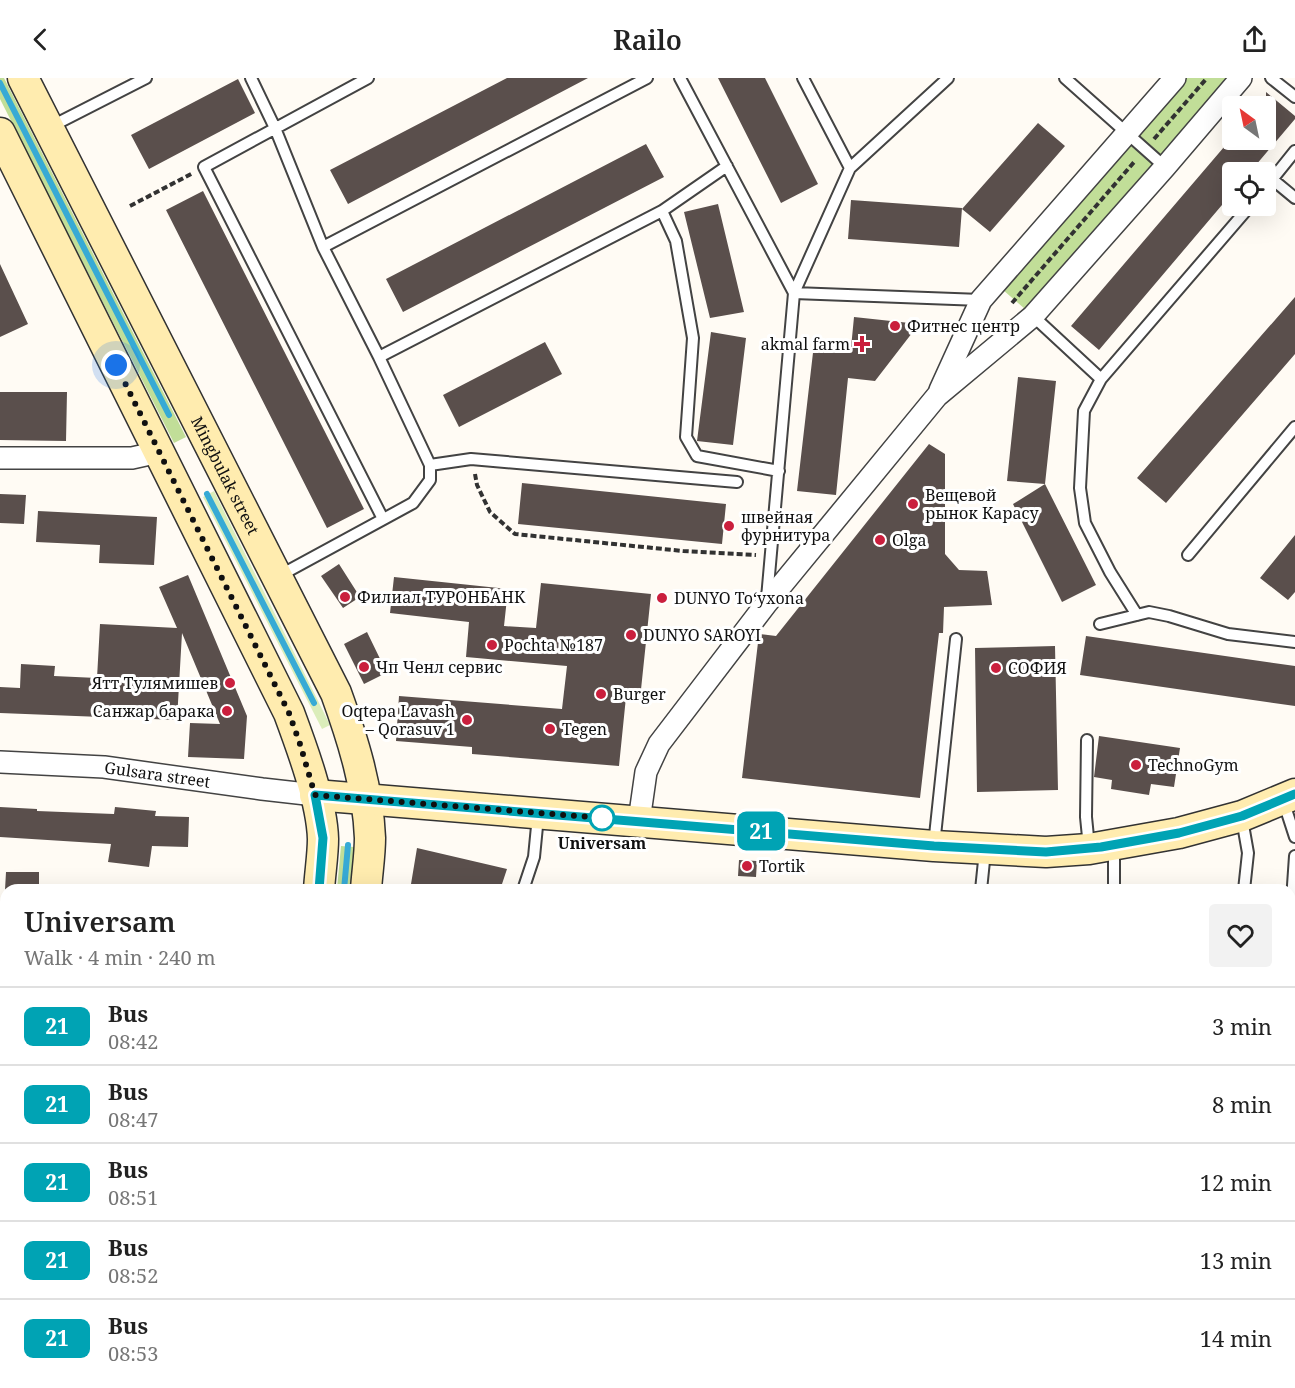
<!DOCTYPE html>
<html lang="en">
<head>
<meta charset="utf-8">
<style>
  body { margin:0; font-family:"Noto Serif",serif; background:#f2f2f2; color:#222; height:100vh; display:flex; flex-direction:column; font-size:22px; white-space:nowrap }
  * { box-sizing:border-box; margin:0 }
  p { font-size:20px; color:#767676 }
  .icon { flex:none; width:33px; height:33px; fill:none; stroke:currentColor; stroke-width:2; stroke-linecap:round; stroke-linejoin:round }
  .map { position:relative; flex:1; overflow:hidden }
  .sheet { position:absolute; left:0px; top:806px; width:1296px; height:506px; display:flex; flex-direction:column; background:#fff; border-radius:18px 18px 0 0; box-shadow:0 6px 24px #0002 }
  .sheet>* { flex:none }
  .badge { padding:0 12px; border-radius:9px; font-size:21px; line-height:39px }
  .needle { width:39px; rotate:327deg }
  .tools { position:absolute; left:1222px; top:18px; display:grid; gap:12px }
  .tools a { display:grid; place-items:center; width:54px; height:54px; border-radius:6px; background:#fff; box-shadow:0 6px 24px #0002; font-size:30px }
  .you { position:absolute; width:30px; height:30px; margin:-15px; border:4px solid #fff; border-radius:50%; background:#1a73e8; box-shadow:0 0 0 9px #1a73e833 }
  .map>.badge { position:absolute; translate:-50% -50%; box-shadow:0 0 0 3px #fff }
  .round { display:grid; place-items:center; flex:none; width:63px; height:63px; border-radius:6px; background:#f2f2f2 }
  .overview { display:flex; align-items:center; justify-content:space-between; height:102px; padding:0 24px }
  h1 { font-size:28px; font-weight:600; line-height:45px }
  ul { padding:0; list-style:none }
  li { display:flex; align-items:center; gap:18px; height:78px; padding:0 24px; border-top:2px solid #e0e0e0 }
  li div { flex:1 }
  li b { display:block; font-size:22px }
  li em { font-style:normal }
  li .badge { min-width:66px; font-weight:700; text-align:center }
  header { display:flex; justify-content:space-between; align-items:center; height:78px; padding:0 24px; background:#fff; font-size:27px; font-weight:600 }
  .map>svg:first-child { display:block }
  .green { fill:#dbedba }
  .forest { fill:#c1de98 }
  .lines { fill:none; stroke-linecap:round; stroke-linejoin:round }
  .stream { stroke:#37aad5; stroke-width:6 }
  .building { fill:#5a4f4c }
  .service-casing { stroke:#434343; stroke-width:14 }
  .minor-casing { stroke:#434343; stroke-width:24 }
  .secondary-casing { stroke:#323232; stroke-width:33 }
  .path { stroke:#323232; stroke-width:4; stroke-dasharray:6 3; stroke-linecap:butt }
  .service { stroke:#fff; stroke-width:10 }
  .minor { stroke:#fff; stroke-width:21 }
  .secondary { stroke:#ffecaf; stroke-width:30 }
  .line-casing { stroke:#fff; stroke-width:14 }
  .line { stroke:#00a3b4; stroke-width:9 }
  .walk { stroke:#101010; stroke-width:6; stroke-dasharray:0 10.8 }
  .poi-dot { fill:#ca1f3d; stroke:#fff; stroke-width:2 }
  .stop-dot { fill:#fff; stroke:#00a3b4; stroke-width:3 }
  .labels { text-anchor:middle; stroke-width:6; stroke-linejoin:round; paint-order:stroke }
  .poi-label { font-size:16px; fill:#101010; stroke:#fff; text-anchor:start }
  .street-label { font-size:16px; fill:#101010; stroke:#fff }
  .stop-label { font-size:16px; font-weight:bold; fill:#101010; stroke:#fff }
</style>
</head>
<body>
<header><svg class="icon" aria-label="back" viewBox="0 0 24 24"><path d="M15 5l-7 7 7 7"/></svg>Railo<svg class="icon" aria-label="share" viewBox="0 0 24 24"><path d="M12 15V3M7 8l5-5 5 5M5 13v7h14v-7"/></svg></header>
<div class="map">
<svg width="1295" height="1310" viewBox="0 0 1295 1310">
  <rect width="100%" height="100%" fill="#fffbf4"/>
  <path class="green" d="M 214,413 L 330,647 L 322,651 L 203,419 Z"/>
  <path class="forest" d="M 0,0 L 4,0 L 186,359 L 174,365 L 0,21 Z
    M 1175,0 L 1241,0 L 1033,238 L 995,205 Z
    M 341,768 L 354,769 L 351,811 L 337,811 Z"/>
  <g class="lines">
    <path class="stream" d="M 0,5 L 169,337
      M 207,416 L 314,625
      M 344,812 L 348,767
      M 299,1310 L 300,1305"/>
  </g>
  <path class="building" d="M 507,0 L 588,0 L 348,126 L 330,92 Z
    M 718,0 L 765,0 L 818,106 L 781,125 Z
    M 238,1 L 255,35 L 149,91 L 131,57 Z
    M 1266,14 L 1295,38 L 1295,41 L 1250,94 L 1233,94 L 1233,114 L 1099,272 L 1071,248 L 1230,62 L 1266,62 Z
    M 1038,45 L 1065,68 L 990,154 L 962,131 Z
    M 646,66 L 664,99 L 403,234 L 386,201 Z
    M 203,113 L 364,431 L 327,450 L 166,132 Z
    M 851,122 L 962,130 L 959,169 L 848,161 Z
    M 718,126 L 744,234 L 710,240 L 684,134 Z
    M 0,186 L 28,246 L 0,259 Z
    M 1295,219 L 1295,276 L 1166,425 L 1137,400 Z
    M 854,239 L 919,246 L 875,303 L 848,300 L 836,417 L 797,413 L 814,266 L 851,270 Z
    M 711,254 L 746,260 L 733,367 L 697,363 Z
    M 545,264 L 562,296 L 459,349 L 443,317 Z
    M 1018,299 L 1056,303 L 1045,406 L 1007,403 Z
    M 0,314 L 67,314 L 66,363 L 0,362 Z
    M 929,366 L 945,376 L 945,476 L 959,492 L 987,493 L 992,527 L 944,529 L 943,555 L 939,555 L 920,720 L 742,700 L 759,556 L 776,558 Z
    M 522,405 L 726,426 L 722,466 L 518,446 Z
    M 1045,406 L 1096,507 L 1062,524 L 1013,426 Z
    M 0,416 L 26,417 L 24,446 L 0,445 Z
    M 38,433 L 157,439 L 154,487 L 99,485 L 100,467 L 36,464 Z
    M 1295,457 L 1295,514 L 1288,522 L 1260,500 Z
    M 339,486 L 360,519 L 343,530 L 321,498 Z
    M 188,497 L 247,638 L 244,681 L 188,679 L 190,645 L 220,646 L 182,555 L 177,642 L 0,635 L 0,609 L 20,610 L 21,586 L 55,588 L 54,598 L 97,600 L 100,546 L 177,550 L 159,509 Z
    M 394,499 L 508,511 L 504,548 L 536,550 L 541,505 L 651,516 L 640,621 L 626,619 L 619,688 L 472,676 L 472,669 L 396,663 L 399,618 L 562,631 L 567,588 L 466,579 L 469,544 L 390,535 Z
    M 367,554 L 384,589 L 384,596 L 364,606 L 344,566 Z
    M 1086,558 L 1295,588 L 1295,628 L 1080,597 Z
    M 1055,568 L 1058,712 L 977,714 L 975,570 Z
    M 1099,658 L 1180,670 L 1174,709 L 1151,706 L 1149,717 L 1111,711 L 1112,702 L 1094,699 Z
    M 0,729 L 37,731 L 37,733 L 114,736 L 115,729 L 156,733 L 155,738 L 189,739 L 188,769 L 152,768 L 149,789 L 108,784 L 111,766 L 0,759 Z
    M 417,770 L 507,791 L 500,812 L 410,812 Z
    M 739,782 L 757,783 L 756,799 L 738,798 Z
    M 6,794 L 39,794 L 39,812 L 5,812 Z"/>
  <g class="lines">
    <g class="service-casing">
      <path id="service" d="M 251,0 L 275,50 L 323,169 L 379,279 L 430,387 L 430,402 L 413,425 L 277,499
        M 368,0 L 204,89 L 383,441
        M 680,0 L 794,215 L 981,222
        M 803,0 L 850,90
        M 1065,0 L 1165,89
        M 1271,0 L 1295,19
        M 50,49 L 146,0
        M 727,88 L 662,133 L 676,163 L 693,260 L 686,359 L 697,378 L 779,393
        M 1272,101 L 1295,120
        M 1266,109 L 1295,73
        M 323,169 L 647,0
        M 1033,238 L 1101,301
        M 379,279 L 662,133
        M 430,387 L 471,381 L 737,404
        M 1188,477 L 1295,349
        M 767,520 L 794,215 L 850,90 L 948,0
        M 1137,537 L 1110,494 L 1085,445 L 1080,410 L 1084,333 L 1101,301 L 1250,128
        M 1100,546 L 1149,534 L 1169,538 L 1228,556 L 1295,564
        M 1087,662 L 1086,739 L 1089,769
        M 1283,722 L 1295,759
        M 1242,741 L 1248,775 L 1244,812
        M 934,767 L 956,561
        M 1114,768 L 1114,812
        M 523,812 L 534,779 L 538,738
        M 981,812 L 985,773
        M 1290,851 L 1295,778
        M 1290,1137 L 1295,1138
        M 465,1310 L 465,1305
        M 871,1310 L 871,1305
        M 985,1310 L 985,1305"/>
    </g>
    <g class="minor-casing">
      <g id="minor">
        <path d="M 940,312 L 981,222 L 1175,0"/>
        <path d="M 0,380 L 132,380 L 159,374"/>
        <path id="s1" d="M 0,684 L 104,689 L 262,711 L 315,717"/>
        <path d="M 639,743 L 646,694 L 659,666 L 766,526 L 937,318 L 1033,238 L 1165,89 L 1241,0"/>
        <path d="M 0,891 L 6,891"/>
        <path d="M 115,1310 L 120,1305"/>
      </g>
    </g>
    <g class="secondary-casing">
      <g id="secondary">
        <path id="s2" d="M 23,0 L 336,615 C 353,662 368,710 370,760 C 370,777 367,795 366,812"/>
        <path d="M 0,55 L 289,635 C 302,670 322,724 323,761 C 323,777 320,795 319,812"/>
        <path d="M 315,717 L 934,768 L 1046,774 L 1089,771 L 1179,755 L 1242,738 L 1295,716"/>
        <path d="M 275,1310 L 276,1305"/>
        <path d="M 322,1310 L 322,1305"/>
      </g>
    </g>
    <path class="path" d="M 1154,61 L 1207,0
      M 130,128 L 193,95
      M 1012,225 L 1135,83
      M 475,396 L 477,407 L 490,434 L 515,456 L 683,473 L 756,477"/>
    <use href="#service" class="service"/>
    <use href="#minor" class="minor"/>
    <use href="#secondary" class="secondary"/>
  </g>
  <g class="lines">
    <g class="line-casing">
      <path id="line" d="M 319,812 L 323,760 L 315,717 L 934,768 L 1046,774 L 1101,769 L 1179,755 L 1242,738 L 1295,716"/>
    </g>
    <use href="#line" class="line"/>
    <path class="walk" d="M 116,287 L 289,635 L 300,666 L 315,717 L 602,740"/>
  </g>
  <g class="poi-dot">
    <circle cx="895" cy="248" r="6"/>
    <path d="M859 257h6v6h6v6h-6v6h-6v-6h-6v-6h6z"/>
    <circle cx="913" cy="426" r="6"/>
    <circle cx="729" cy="448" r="6"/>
    <circle cx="880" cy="462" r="6"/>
    <circle cx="345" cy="519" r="6"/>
    <circle cx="662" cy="520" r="6"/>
    <circle cx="631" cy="557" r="6"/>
    <circle cx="492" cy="567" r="6"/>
    <circle cx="364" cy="589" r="6"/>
    <circle cx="996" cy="590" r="6"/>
    <circle cx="230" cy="605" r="6"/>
    <circle cx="601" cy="616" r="6"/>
    <circle cx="227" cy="633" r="6"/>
    <circle cx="467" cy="642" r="6"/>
    <circle cx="550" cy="651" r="6"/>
    <circle cx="1136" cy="687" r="6"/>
    <circle cx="747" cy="788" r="6"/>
  </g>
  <circle class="stop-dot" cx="602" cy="740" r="12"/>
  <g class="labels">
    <g class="poi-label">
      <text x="907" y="254">Фитнес центр</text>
      <text x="850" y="272" text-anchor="end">akmal farm</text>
      <text x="925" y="423">Вещевой<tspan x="925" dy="18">рынок Карасу</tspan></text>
      <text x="741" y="445">швейная<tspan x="741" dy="18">фурнитура</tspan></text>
      <text x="892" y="468">Olga</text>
      <text x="357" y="525">Филиал ТУРОНБАНК</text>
      <text x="674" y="526">DUNYO To‘yxona</text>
      <text x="643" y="563">DUNYO SAROYI</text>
      <text x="504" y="573">Pochta №187</text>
      <text x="376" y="595">Чп Ченл сервис</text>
      <text x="1008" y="596">СОФИЯ</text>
      <text x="218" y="611" text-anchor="end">Ятт Тулямишев</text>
      <text x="613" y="622">Burger</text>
      <text x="215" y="639" text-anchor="end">Санжар барака</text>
      <text x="455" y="639" text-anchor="end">Oqtepa Lavash<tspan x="455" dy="18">– Qorasuv 1</tspan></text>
      <text x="562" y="657">Tegen</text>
      <text x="1148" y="693">TechnoGym</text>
      <text x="759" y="794">Tortik</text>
    </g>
    <g class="street-label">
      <text dy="6" stroke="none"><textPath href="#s2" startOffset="446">Mingbulak street</textPath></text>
      <text dy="6" stroke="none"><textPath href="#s1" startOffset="158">Gulsara street</textPath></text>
    </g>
    <g class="stop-label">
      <text x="602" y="771">Universam</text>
    </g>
  </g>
</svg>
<div class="tools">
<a><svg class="needle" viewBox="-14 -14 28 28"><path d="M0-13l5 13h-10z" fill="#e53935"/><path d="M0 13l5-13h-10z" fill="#767676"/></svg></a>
<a><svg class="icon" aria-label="locate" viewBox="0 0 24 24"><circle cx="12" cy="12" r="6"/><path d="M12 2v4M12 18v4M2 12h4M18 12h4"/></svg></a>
</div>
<div class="you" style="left:116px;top:287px"></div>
<b class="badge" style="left:761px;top:753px;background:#00a3b4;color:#fff">21</b>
<section class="sheet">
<div class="overview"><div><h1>Universam</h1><p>Walk · 4 min · 240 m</p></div><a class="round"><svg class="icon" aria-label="heart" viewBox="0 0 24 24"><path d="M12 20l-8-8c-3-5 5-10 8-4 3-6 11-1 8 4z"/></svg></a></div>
<ul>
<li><span class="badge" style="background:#00a3b4;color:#fff">21</span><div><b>Bus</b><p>08:42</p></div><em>3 min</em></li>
<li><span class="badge" style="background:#00a3b4;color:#fff">21</span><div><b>Bus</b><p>08:47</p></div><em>8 min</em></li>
<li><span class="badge" style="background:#00a3b4;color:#fff">21</span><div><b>Bus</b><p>08:51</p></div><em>12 min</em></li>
<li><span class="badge" style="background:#00a3b4;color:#fff">21</span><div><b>Bus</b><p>08:52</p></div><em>13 min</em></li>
<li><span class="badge" style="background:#00a3b4;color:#fff">21</span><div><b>Bus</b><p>08:53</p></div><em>14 min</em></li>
</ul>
</section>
</div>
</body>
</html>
